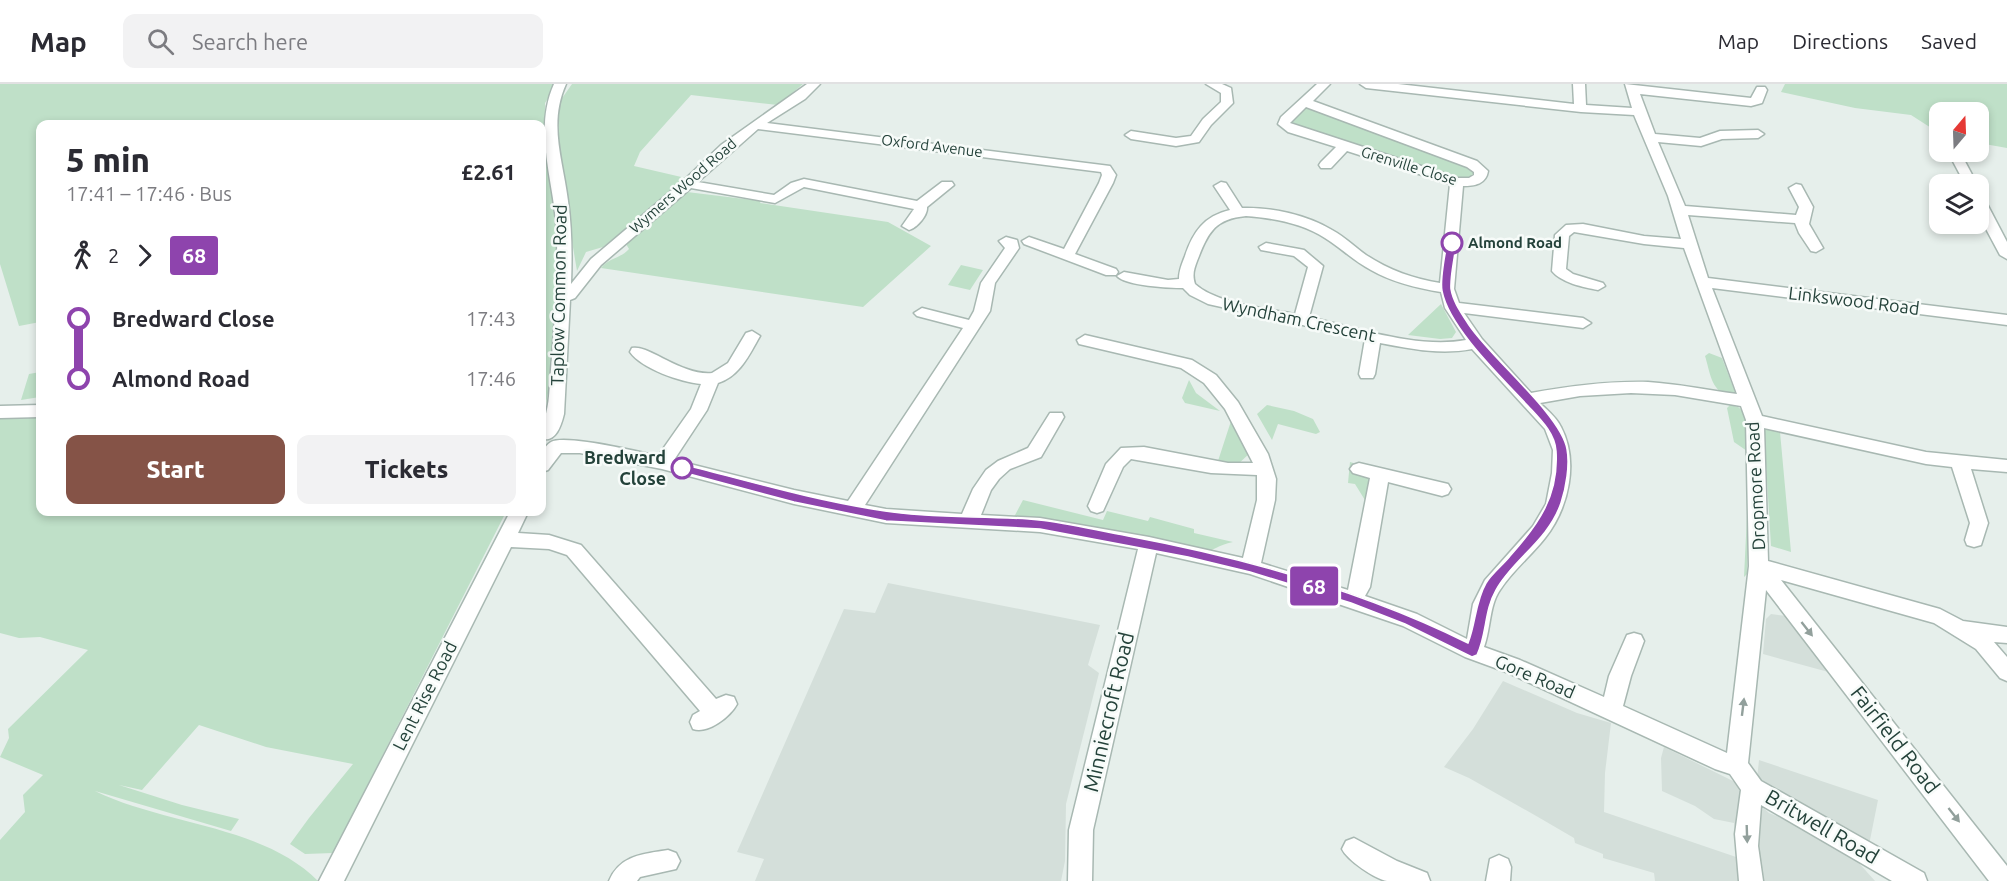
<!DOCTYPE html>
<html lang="en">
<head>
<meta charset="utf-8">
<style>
  body { margin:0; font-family:Ubuntu,sans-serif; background:#f2f2f3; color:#2b2b33; height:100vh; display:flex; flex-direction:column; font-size:22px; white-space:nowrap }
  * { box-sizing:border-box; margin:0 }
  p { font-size:20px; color:#7c7c81 }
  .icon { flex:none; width:33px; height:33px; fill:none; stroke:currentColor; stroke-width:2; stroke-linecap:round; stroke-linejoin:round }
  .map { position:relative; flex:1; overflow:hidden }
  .panel { position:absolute; left:36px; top:36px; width:510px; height:396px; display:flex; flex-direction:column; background:#fff; border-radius:12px; box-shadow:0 3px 9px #0003 }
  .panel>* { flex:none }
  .badge { padding:0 12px; border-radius:4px; font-size:21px; line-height:39px }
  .needle { width:39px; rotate:19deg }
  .tools { position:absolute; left:1929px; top:18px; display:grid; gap:12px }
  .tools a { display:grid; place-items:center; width:60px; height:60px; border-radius:12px; background:#fff; box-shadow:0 3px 9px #0003; font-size:30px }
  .map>.badge { position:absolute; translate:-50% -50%; box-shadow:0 0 0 3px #fff }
  .legs { display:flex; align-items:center; gap:9px; height:66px; padding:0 30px; font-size:20px }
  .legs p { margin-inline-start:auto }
  .head { display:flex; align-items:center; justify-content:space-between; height:102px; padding:0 30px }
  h1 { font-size:33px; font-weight:800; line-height:45px }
  .primary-button { display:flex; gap:12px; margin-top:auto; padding:12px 30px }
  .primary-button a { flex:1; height:69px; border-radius:12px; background:#855347; color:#fff; font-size:24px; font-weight:800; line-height:69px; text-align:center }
  .primary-button a+a { background:#f2f2f3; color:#2b2b33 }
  ul { padding:0 30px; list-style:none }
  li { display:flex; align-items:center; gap:21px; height:60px; font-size:22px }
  li i { display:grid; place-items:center; width:9px; height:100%; margin:0 8px; background:currentColor }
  li i::after { content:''; width:15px; height:15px; margin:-8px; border:4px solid; border-radius:50%; background:#fff }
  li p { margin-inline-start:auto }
  li:first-child i { background:linear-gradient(#0000 50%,currentColor 0) }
  li:last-child i { background:linear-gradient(currentColor 50%,#0000 0) }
  header { display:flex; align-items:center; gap:36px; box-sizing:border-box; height:84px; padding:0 30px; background:#fff; border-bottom:2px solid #e1e1e2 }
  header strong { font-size:28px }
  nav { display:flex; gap:33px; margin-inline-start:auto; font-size:21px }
  .search { width:420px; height:54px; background:#f2f2f3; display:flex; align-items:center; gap:15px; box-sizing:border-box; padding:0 21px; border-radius:12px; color:#7c7c81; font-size:22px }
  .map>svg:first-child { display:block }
  .built { fill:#d4dfda }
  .green { fill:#bfe0c8 }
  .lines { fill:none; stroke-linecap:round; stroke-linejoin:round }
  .minor-casing { stroke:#a8b8b2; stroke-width:3 }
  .minor { fill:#fff; fill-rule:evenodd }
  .oneway { fill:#92a09c }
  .line-1 { fill:#8e44ad; stroke:#fff; stroke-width:1.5 }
  .stop-1-dot { fill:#fff; stroke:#8e44ad; stroke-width:3 }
  .labels { text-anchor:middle; stroke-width:5; stroke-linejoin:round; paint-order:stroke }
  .far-street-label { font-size:15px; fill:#24423a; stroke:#f7fbf9 }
  .far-stop-label { font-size:15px; font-weight:bold; fill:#24423a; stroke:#f7fbf9; text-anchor:start }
  .street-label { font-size:18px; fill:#24423a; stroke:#f7fbf9 }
  .stop-label { font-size:18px; font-weight:bold; fill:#24423a; stroke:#f7fbf9; text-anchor:end }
  .near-street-label { font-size:21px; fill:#24423a; stroke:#f7fbf9 }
</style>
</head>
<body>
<header>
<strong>Map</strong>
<div class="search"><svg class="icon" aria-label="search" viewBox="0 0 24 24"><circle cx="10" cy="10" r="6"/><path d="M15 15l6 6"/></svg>Search here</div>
<nav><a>Map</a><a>Directions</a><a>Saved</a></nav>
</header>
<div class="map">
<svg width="2007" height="797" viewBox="0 0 2007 797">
  <rect width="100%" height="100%" fill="#e6efeb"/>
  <path class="built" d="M 888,499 L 1100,541 L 1088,581 L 1099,589 L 1066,720 L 1065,777 L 1061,797 L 755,797 L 764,775 L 737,768 L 844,525 L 875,529 Z
    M 1771,530 L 1787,532 L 1832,589 L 1763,570 L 1766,535 Z
    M 1503,597 L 1577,629 L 1611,639 L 1605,689 L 1604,728 L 1739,774 L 1734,739 L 1714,735 L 1695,722 L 1662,707 L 1661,674 L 1664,663 L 1733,697 L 1769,729 L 1786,736 L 1858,778 L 1875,797 L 1655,797 L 1654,789 L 1603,774 L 1603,770 L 1575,759 L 1574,754 L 1538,733 L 1469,694 L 1444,683 L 1473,645 Z
    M 1759,676 L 1878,716 L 1869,761 L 1757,695 Z"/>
  <path class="green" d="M 0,0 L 558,0 L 545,19 L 545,55 L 542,57 L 542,40 L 40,40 L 40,238 L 19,242 L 0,180 Z
    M 572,0 L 803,0 L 778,21 L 691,11 L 640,68 L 634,82 L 690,95 L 603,163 L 586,168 L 577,187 L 559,79 L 558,20 Z
    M 1785,0 L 2007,0 L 2007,64 L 1979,59 L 1978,28 L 1940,28 L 1939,49 L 1911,31 L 1855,24 L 1781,8 Z
    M 1314,23 L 1469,82 L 1475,89 L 1469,94 L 1458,95 L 1294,44 L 1289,38 L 1301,25 Z
    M 542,68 L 547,68 L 559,157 L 551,292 L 542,343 Z
    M 687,108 L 761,117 L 760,119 L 888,138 L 931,162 L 863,223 L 601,184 C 610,173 620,175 629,165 L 626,160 Z
    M 961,181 L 983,186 L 970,206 L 948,201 Z
    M 1441,220 L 1456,248 L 1452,254 L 1440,255 L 1408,251 Z
    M 1709,269 L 1722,274 L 1735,308 C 1712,316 1710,287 1705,272 Z
    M 40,288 L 40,313 L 21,316 L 29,290 Z
    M 1189,296 L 1196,309 L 1220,327 L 1185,319 L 1182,314 Z
    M 1267,321 L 1294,327 L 1313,335 L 1320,348 L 1316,350 L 1278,340 L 1272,356 L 1257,330 Z
    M 1730,321 L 1738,323 L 1744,328 L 1751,370 L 1747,490 L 1744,493 L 1749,391 L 1747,367 L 1734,358 L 1727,324 Z
    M 40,323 L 40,428 L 506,428 L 333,769 L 305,770 L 290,760 L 309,734 L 353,680 L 266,663 L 199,641 L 142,706 L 119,701 L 182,721 L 239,735 L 231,747 L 95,707 C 164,741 263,741 318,797 L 0,797 L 0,756 L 25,728 L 23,711 L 43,691 L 0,673 L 9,654 L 8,645 L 88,566 L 40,553 L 19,554 L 0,549 L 0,331 Z
    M 1232,334 L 1250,369 L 1236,382 L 1217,380 Z
    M 1770,343 L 1780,348 L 1791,468 L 1771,462 L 1764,346 Z
    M 1350,378 L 1360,381 L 1370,394 L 1368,421 L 1355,400 L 1348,399 Z
    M 1023,416 L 1103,436 L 1107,427 L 1148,437 L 1150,433 L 1194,445 L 1194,449 L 1233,458 C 1218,461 1213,467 1202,469 L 1099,444 L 1014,433 Z"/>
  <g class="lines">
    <g class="minor-casing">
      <path id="minor" d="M 554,0 L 566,0 C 548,40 563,76 568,117 C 572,145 572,173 571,200 L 591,175 L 683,97 L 721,61 L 807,0 L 820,0 L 805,15 L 767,39 L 1110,82 L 1116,91 L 1113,99 L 1075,170 L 1116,185 L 1118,188 L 1116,191 L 1106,191 L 1024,160 L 1022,157 L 1029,153 L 1064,165 L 1099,99 L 1102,91 L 1101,88 L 758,45 L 698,98 L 774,111 L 791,99 L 804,95 L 917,117 L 942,98 L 952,98 L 954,101 L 927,123 C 928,131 917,144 909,146 L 902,142 L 914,125 L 804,103 L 775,119 L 691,104 L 601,181 L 575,214 L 570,216 L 564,330 C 561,342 556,358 542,355 C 542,340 548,327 549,312 C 553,259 558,205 557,153 C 556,102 532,49 554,0 Z
        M 1206,0 L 1222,0 L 1231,4 L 1233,19 L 1211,41 L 1199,58 L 1176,62 L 1131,55 L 1125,51 L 1131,47 L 1176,54 L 1191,52 L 1203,35 L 1221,18 L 1221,9 Z
        M 1317,0 L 1330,0 L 1313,17 L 1477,77 L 1488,87 C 1486,100 1475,102 1463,102 L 1454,205 L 1459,219 L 1583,234 L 1591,239 L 1583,244 L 1464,229 L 1482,255 L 1531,309 C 1570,302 1609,297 1648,298 C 1678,300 1707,306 1737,310 L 1684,164 L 1644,160 L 1574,148 L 1569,152 L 1566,185 L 1573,190 L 1603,199 L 1605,202 L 1598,206 C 1583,203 1562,199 1552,187 L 1555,151 L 1566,141 L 1583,140 L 1644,152 L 1681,155 L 1668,112 L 1634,31 L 1581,28 L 1366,4 L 1360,0 L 1398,0 L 1574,20 L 1573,0 L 1585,0 L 1586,21 L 1632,24 L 1625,0 L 1751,14 L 1757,3 L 1765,3 L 1767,6 L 1762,19 L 1751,22 L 1640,10 L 1655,50 L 1700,54 L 1720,47 L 1758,46 L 1764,50 L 1758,54 L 1722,55 L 1701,62 L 1658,58 L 1685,122 L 1796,131 L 1799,123 L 1789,104 L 1796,100 L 1801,101 L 1813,123 L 1809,140 L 1823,164 L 1816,168 L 1811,167 L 1799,149 L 1795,139 L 1688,131 L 1708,194 L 2007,231 L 2007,241 L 1712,204 L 1762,332 L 1926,368 L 2007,376 L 2007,388 L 1971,385 L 1988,439 L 1981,461 L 1974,463 L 1967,461 L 1965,456 L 1970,439 L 1952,383 L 1926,380 L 1764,344 L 1768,477 L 1940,525 L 1963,537 L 2007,543 L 2007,559 L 1994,558 L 2007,573 L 2007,597 L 2000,594 L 1976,565 L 1934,539 L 1781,496 L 2007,782 L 2007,797 L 1989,797 L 1766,506 L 1748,679 L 1761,697 L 1924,789 L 1927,797 L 1892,797 L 1761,721 L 1758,762 L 1763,797 L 1739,797 L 1735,750 L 1741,706 L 1730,690 L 1715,685 L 1506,588 L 1465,573 L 1403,542 L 1250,490 L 1156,469 L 1093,746 L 1092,797 L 1068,797 L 1069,746 L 1138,465 L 1040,448 L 886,439 L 794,420 L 662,385 L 580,369 L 561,369 L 548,386 L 542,388 C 542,377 540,365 551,358 C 565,350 639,368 658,372 L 691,325 L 701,300 C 681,298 642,285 630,268 L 632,264 C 648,260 682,292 712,289 L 728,279 L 746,249 L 752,247 L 760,252 C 749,271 740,292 718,299 L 707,326 L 674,376 L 794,406 L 848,417 L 963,244 L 917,232 L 914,229 L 922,224 L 969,236 L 974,227 L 981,199 L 1005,164 L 999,157 L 1006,153 L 1017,156 L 1019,164 L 995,199 L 990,227 L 865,421 L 886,425 L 962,430 L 973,405 L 986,386 L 998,377 L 1028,364 L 1050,329 L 1062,329 L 1064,333 L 1041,373 L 1010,385 L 999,395 L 991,406 L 981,431 L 1040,434 L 1149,453 L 1243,474 L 1257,416 L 1257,391 L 1211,389 L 1131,375 L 1123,383 L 1103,427 L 1097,429 L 1091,427 L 1088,422 L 1106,380 L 1121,364 L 1144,363 L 1228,379 L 1253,379 L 1225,325 L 1204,299 L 1181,284 L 1079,260 L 1077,256 L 1085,251 L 1192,276 L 1216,291 L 1238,318 L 1268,370 L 1276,395 L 1275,416 L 1261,479 L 1348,506 L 1370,394 L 1353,389 L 1350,385 L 1353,381 L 1359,379 L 1448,400 L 1451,405 L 1448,410 L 1442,412 L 1388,398 L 1370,503 L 1365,512 L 1417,530 L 1467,555 L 1473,520 L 1485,496 L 1533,442 L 1546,420 L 1552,389 L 1553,366 L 1545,345 L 1472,265 C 1441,271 1411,265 1380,259 L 1375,290 L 1373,294 L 1361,294 L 1359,290 L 1365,255 L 1208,220 L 1190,211 L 1183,204 C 1169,204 1126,202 1117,192 L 1124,188 L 1168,196 L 1179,195 C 1179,186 1182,180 1185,172 C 1193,148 1204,132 1230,126 L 1214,102 L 1221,98 L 1226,99 L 1242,124 C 1272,123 1307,131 1332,146 C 1345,153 1355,163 1366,171 C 1389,186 1414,195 1440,199 L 1450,100 L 1347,67 L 1331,84 L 1321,84 L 1319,81 L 1321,78 L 1336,63 L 1288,48 L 1278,40 L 1281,33 ZM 1306,23 L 1467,83 L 1474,88 L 1474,91 L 1469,94 L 1458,94 L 1290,39 ZM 1246,132 C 1273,134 1302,139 1325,154 C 1341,164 1354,177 1371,186 C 1392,198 1416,204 1441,208 L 1445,224 L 1466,256 C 1418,265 1357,244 1309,233 L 1323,182 L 1304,166 L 1299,165 L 1266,159 L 1259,163 L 1261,166 L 1294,172 L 1308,183 L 1295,230 C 1266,224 1217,220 1195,200 C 1192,191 1194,185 1197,177 C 1208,149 1214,135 1246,132 ZM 1631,309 L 1675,311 L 1741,322 L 1746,336 L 1749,482 L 1727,669 L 1623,622 L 1631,592 L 1644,557 L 1641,551 L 1634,549 L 1627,551 L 1609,592 L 1604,613 L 1520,576 L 1484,563 C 1491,544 1489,522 1500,506 C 1512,487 1531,472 1545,454 C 1569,424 1579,377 1561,343 C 1557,334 1547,326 1540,319 L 1580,312 Z
        M 1948,68 L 1960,68 L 1977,100 L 1965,100 Z
        M 1978,112 L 1985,116 L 2007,158 L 2007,175 L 2000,171 L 1978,130 Z
        M 40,321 L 40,333 L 0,334 L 0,322 Z
        M 510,428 L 528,428 L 518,449 L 549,451 L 581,461 L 716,615 L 726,611 L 734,613 L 737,620 C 730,633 708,650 693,645 L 690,638 L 693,631 L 700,627 L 567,471 L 549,465 L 511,463 L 344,797 L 319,797 Z
        M 1354,754 L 1397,777 L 1427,789 L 1430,797 C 1417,797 1401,797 1387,797 C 1375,795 1347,776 1342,765 L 1346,757 Z
        M 668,766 L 676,769 L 680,777 L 676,785 L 640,793 L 637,797 L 609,797 C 620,771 643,770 668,766 Z
        M 1499,771 L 1508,775 L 1511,783 L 1510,797 L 1486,797 L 1490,775 Z"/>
    </g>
    <use href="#minor" class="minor"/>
  </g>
  <defs><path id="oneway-solid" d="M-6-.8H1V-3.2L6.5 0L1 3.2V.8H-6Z" transform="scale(1.5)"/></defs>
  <g class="oneway">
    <use href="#oneway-solid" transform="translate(1807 545) rotate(52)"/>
    <use href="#oneway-solid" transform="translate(1743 623) rotate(-83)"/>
    <use href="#oneway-solid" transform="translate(1954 731) rotate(52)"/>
    <use href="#oneway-solid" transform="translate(1747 750) rotate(88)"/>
  </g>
  <path class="line-1" d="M 1448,157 L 1456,159 C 1455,174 1450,191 1451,205 C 1453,218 1462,230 1469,241 C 1492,275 1561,331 1567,365 C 1570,381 1566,404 1561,419 C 1548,457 1513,475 1496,506 C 1484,527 1487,550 1477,571 L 1472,573 L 1405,540 L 1351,519 L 1250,488 L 1188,473 L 1040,445 L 886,437 L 794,418 L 682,388 L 676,384 L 682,380 C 749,397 816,417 885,427 C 935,435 988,431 1039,436 C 1069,439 1099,447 1128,452 C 1246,474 1361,506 1468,559 C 1476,539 1475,518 1486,499 C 1492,489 1503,481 1510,472 C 1538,441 1559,412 1556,367 C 1555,349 1540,335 1528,322 C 1502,294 1449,244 1442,207 C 1440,197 1445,167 1448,157 Z"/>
  <g class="stop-1-dot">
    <circle cx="1452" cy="159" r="10"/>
    <circle cx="682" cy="384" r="10"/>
  </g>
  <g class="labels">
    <g class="far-street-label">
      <text transform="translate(932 62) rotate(7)" y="5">Oxford Avenue</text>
      <text transform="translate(1409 82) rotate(17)" y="5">Grenville Close</text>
      <text transform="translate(683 102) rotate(-41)" y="5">Wymers Wood Road</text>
    </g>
    <g class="far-stop-label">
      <text x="1468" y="164">Almond Road</text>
    </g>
    <g class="street-label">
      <text transform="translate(559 211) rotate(-89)" y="6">Taplow Common Road</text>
      <text transform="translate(1854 217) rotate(7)" y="6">Linkswood Road</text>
      <text transform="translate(1299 236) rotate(12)" y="6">Wyndham Crescent</text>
      <text transform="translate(1756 402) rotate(-93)" y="6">Dropmore Road</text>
      <text transform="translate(1535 593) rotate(23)" y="6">Gore Road</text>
      <text transform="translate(425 612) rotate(-63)" y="6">Lent Rise Road</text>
    </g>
    <g class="stop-label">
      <text x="666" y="380">Bredward<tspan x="666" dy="21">Close</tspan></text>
    </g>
    <g class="near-street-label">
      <text transform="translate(1109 628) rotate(-77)" y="7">Minniecroft Road</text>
      <text transform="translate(1895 656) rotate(52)" y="7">Fairfield Road</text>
      <text transform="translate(1822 743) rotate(30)" y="7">Britwell Road</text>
    </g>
  </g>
</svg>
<div class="tools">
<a><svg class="needle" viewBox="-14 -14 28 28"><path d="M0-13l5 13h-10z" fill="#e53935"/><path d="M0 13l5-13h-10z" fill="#7c7c81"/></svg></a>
<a><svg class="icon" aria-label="layers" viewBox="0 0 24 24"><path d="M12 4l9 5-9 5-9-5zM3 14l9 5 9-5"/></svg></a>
</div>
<b class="badge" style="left:1314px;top:502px;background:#8e44ad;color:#fff">68</b>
<section class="panel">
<div class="head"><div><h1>5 min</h1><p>17:41 – 17:46 · Bus</p></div><b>£2.61</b></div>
<div class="legs"><svg class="icon" aria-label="walk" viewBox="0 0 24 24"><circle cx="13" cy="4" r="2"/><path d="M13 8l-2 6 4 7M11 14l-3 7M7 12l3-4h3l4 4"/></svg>2<svg class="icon" aria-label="forward" viewBox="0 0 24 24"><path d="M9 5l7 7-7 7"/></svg><b class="badge" style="background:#8e44ad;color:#fff">68</b></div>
<ul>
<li><i style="color:#8e44ad"></i><b>Bredward Close</b><p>17:43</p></li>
<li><i style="color:#8e44ad"></i><b>Almond Road</b><p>17:46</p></li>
</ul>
<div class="primary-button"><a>Start</a><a>Tickets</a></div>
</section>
</div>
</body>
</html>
